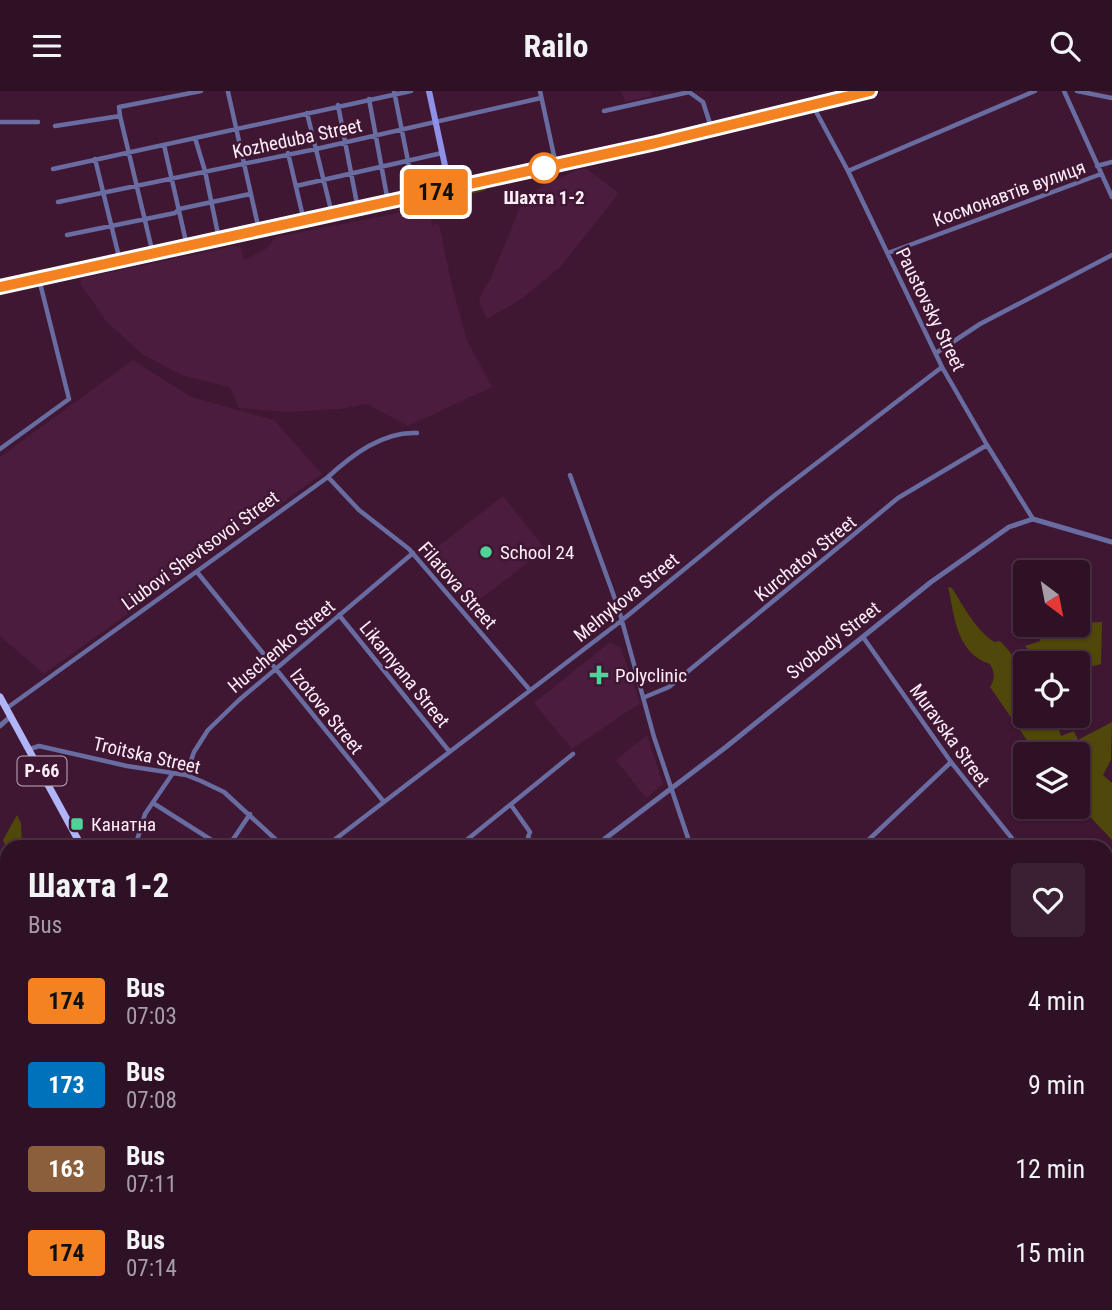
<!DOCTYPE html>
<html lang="en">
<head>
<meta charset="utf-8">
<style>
  body { margin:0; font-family:"Roboto Condensed",sans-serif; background:#3b1f32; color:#f1f3f6; height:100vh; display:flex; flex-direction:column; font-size:26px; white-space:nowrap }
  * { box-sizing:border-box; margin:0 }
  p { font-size:23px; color:#a79da7 }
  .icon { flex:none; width:38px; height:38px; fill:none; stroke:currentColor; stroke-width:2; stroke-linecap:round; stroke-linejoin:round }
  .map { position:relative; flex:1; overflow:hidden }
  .sheet { position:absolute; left:0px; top:749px; width:1113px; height:471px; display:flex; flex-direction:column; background:#2f1126; border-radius:21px 21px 0 0; box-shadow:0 2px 5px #0004,0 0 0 2px #4a3143 }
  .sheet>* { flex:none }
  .badge { padding:0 14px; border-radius:5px; font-size:24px; line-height:46px }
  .needle { width:46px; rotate:148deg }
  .fabs { position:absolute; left:1013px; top:469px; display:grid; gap:14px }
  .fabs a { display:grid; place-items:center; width:77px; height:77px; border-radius:7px; background:#2f1126; box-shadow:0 2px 5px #0004,0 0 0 2px #4a3143; font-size:35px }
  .map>.badge { position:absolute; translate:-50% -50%; box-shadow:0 0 0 4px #fff }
  .round { display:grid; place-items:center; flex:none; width:74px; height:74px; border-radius:7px; background:#3b1f32 }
  .summary { display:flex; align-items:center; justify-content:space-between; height:119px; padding:0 28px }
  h1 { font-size:33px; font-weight:700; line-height:52px }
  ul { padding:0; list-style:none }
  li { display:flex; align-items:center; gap:21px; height:84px; padding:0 28px }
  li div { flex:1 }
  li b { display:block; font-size:26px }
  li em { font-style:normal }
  li .badge { min-width:77px; font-weight:700; text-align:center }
  header { display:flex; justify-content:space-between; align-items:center; height:91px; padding:0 28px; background:#2f1126; font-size:32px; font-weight:700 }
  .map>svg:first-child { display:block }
  .built { fill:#4b1c3d }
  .green { fill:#50470a }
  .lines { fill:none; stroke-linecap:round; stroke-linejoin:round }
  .pedestrian { stroke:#696ca1; stroke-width:3.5 }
  .minor { stroke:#696ca1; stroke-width:4.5 }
  .tertiary { stroke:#696ca1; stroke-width:5 }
  .secondary { stroke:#8e91e7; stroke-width:6 }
  .primary { stroke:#b0b5f7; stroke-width:7 }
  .line-casing { stroke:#fff; stroke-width:16 }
  .line { stroke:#f58220; stroke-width:10 }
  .stop-dot { fill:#fff; stroke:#f58220; stroke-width:3.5 }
  .poi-dot { fill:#4fd399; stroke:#3f1733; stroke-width:2.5 }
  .labels { text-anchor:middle; stroke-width:5; stroke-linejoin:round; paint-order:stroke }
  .shield { fill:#3f1733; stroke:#c4adbc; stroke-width:2 }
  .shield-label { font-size:18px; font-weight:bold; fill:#fdedf7 }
  .street-label { font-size:19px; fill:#fdedf7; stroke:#3f1733 }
  .stop-label { font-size:19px; font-weight:bold; fill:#fdedf7; stroke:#3f1733 }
  .poi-label { font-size:19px; fill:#fdedf7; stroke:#3f1733; text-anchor:start }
</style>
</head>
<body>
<header><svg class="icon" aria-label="menu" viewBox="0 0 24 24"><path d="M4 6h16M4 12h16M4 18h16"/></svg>Railo<svg class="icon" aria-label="search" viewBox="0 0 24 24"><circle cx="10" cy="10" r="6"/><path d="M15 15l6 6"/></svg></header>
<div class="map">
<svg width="1112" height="1219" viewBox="0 0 1112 1219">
  <rect width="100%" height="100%" fill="#3f1733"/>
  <path class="built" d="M 621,0 L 650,0 L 652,5 L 625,11 Z
    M 579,78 L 587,78 L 619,102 L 561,175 L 523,207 L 487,228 L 479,211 L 482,201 L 490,189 L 524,107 L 542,95 Z
    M 429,116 L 432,134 L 439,132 L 451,191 L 467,249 L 492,296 L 408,335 L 367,313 L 340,318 L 286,321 L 239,317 L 230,296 L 184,285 L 143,264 L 106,230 L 80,192 L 82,187 L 240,154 L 244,169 L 267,157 L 276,146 Z
    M 133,269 L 191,306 L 274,329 L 322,383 L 44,583 L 0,545 L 0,366 Z
    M 503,405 L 545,458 L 469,517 L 427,464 Z
    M 610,551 L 621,557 L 640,612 L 572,658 L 534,612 Z
    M 647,644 L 663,693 L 646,707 L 616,669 Z
    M 755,1213 L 820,1213 L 822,1219 L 757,1219 Z"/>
  <path class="green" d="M 482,94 L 486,99 L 455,107 L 453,105 L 455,101 Z
    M 948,496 L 952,497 C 964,516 975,538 994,551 L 1000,550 C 1028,580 1026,584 1026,625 L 1054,625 L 1061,645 L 1074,640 L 1078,649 L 1112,631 L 1111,669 L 1103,684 L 1112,692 L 1112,749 L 1078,713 L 1078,663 L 1042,663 L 1026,648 L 990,596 C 995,587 995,582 990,573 C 956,562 955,526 948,496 Z
    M 1102,531 L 1101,573 L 1078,579 L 1078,572 L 1036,572 L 1033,564 L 1025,555 L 1040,550 L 1040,534 L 1078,534 L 1078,532 Z
    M 17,724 L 21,732 L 22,756 L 7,756 L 7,759 L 3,749 Z"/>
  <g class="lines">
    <path class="pedestrian" d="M 260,1219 L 264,1213"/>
    <path class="minor" d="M 394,0 L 415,105
      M 540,0 L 556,74
      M 1064,0 L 1112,106
      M 1077,0 L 1112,7
      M 228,1 L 259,139
      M 369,8 L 388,111
      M 338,14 L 358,118
      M 813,15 L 848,80 L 942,276 L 987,354 L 1033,428
      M 604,20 L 689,1 L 703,11 L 712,39
      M 307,22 L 332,123
      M 120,25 L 153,163
      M 0,31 L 38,31
      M 55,35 L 120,25 L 119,16 L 201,0
      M 195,47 L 205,80 L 219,148
      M 164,54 L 187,155
      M 288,62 L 304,130
      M 95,68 L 120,170
      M 1097,75 L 1112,71
      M 53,78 L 411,0
      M 848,80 L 1035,0
      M 296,95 L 442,62
      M 58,111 L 316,58 L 541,7
      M 67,144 L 175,122 L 179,118 L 250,103
      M 888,162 L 1101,83
      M 936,262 L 980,233 L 1112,164
      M 0,358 L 69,308 L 39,188
      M 570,384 L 619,519 L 654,646 L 691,756
      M 328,386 L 359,419 L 409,458 L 529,598
      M 197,481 L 384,711
      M 339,524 L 449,660
      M 863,546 L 951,671 L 1019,756
      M 645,606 L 669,596 L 898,407 L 987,354
      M 7,617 L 328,386 C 352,364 383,340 417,342
      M 30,658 L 39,655 L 127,675 L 186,684 L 201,690 L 224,701 L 284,756
      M 186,684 L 194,661 L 208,639 L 239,609 L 413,462
      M 153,712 L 221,755 L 230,753 L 250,723
      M 511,714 L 530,741 L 528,746 L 534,756
      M 135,756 L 145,723 L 173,682
      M 325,756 L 621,530 L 775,404 L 942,276
      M 458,756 L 573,663
      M 861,756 L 951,671
      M 1106,826 L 1112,831
      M 0,860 L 7,860
      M 1106,1041 L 1112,1042
      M 0,1043 L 7,1045
      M 1106,1148 L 1112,1132
      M 360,1213 L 365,1219
      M 425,1213 L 431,1219
      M 632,1213 L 633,1219
      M 694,1213 L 696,1219
      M 753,1213 L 754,1219
      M 902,1213 L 905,1219
      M 78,1219 L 81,1213
      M 184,1219 L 188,1213
      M 463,1219 L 468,1213
      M 584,1219 L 622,1213
      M 960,1219 L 965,1213
      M 1079,1219 L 1081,1213"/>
    <path class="tertiary" d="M 0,635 L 11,625
      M 594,756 L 726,656 L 931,491 L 1009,436 L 1033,428 L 1112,451
      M 0,920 L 7,929
      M 223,1213 L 224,1219"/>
    <path class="secondary" d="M 429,0 L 450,98
      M 0,196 L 705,41 L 870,0"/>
    <path class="primary" d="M 0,606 L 82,756
      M 566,1213 L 568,1219"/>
  </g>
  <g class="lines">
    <g class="line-casing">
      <path id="line" d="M 0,196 L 656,52 L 870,0"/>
    </g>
    <use href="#line" class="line"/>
  </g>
  <circle class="stop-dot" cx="544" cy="77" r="14"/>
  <g class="poi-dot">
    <circle cx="486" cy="461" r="7"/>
    <path d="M595.5 573.5h7v7h7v7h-7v7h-7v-7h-7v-7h7z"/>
    <rect x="70" y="726" width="14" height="14" rx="3.5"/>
  </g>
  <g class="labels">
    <rect class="shield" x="17.5" y="665.5" width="49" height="29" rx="5"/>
    <g class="shield-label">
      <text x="42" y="686">Р-66</text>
    </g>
    <g class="street-label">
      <text transform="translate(297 47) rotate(-12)" y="7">Kozheduba Street</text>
      <text transform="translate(1009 102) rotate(-20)" y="7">Космонавтів вулиця</text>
      <text transform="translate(931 218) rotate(64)" y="7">Paustovsky Street</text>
      <text transform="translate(200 459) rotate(-36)" y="7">Liubovi Shevtsovoi Street</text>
      <text transform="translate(805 467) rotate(-39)" y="7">Kurchatov Street</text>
      <text transform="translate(458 494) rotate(49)" y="7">Filatova Street</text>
      <text transform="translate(626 506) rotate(-39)" y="7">Melnykova Street</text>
      <text transform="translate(833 549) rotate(-38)" y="7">Svobody Street</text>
      <text transform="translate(281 555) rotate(-40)" y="7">Huschenko Street</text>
      <text transform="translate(405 583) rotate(51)" y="7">Likarnyana Street</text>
      <text transform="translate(327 620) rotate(51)" y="7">Izotova Street</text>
      <text transform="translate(950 644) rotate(54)" y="7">Muravska Street</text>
      <text transform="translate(147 664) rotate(13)" y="7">Troitska Street</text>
    </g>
    <g class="stop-label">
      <text x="544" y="113">Шахта 1-2</text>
    </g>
    <g class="poi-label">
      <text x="500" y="468">School 24</text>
      <text x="615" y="591">Polyclinic</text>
      <text x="91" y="740">Канатна</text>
    </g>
  </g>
</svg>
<div class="fabs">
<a><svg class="needle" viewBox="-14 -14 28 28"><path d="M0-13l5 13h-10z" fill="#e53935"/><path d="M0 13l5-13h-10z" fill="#a79da7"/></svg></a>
<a><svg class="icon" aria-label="locate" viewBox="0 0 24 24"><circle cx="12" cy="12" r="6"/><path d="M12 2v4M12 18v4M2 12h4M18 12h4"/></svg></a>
<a><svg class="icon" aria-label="layers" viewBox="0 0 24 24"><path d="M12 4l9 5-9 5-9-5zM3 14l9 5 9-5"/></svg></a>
</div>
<b class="badge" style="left:436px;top:101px;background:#f58220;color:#111">174</b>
<section class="sheet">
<div class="summary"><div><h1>Шахта 1-2</h1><p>Bus</p></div><a class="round"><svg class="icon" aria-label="heart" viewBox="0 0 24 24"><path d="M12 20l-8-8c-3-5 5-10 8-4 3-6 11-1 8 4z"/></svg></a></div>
<ul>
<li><span class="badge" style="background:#f58220;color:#111">174</span><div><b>Bus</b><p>07:03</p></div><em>4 min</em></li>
<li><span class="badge" style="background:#0072bc;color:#fff">173</span><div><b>Bus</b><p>07:08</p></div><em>9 min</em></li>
<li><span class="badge" style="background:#8b5e3c;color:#fff">163</span><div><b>Bus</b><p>07:11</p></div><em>12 min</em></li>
<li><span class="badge" style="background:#f58220;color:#111">174</span><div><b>Bus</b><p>07:14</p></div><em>15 min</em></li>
</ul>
</section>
</div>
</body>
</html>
